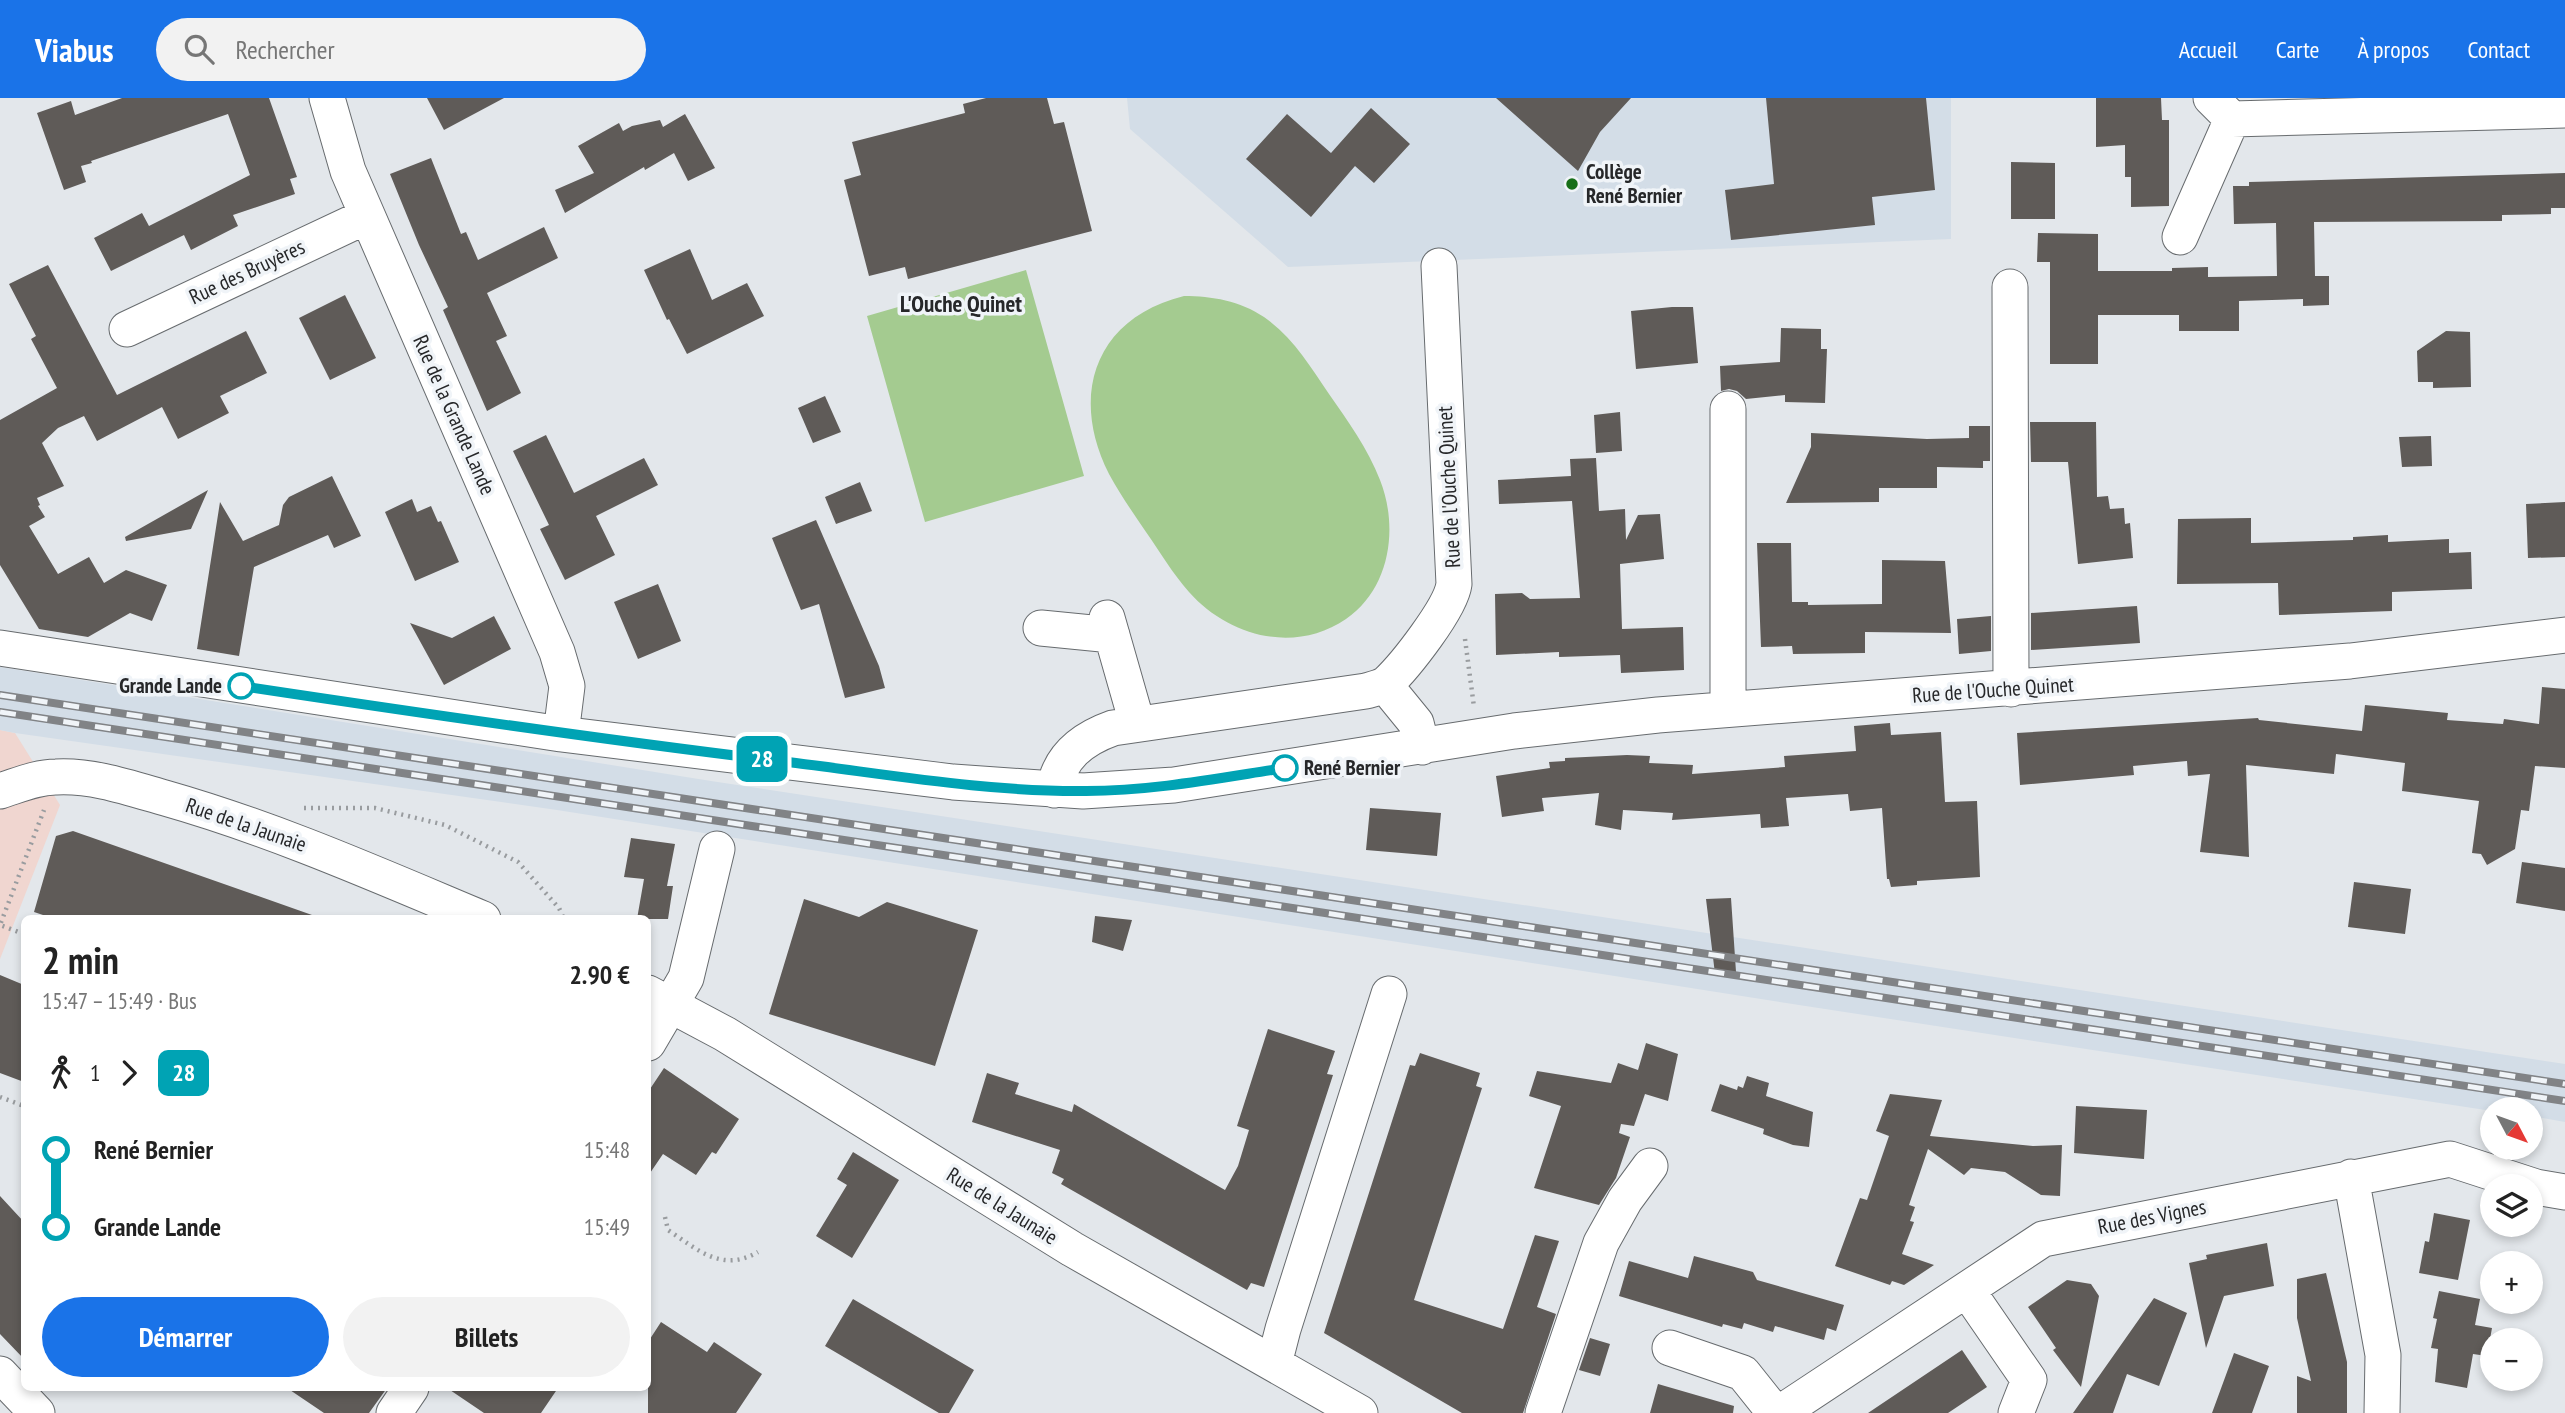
<!DOCTYPE html>
<html lang="fr">
<head>
<meta charset="utf-8">
<style>
  body { margin:0; font-family:"PT Sans Narrow",sans-serif; background:#f2f2f2; color:#222; height:100vh; display:flex; flex-direction:column; font-size:26px; white-space:nowrap }
  * { box-sizing:border-box; margin:0 }
  p { font-size:23px; color:#767676 }
  .icon { flex:none; width:38px; height:38px; fill:none; stroke:currentColor; stroke-width:2; stroke-linecap:round; stroke-linejoin:round }
  .map { position:relative; flex:1; overflow:hidden }
  .panel { position:absolute; left:21px; top:817px; width:630px; height:476px; display:flex; flex-direction:column; background:#fff; border-radius:10px; box-shadow:0 4px 10px #0003 }
  .panel>* { flex:none }
  .badge { padding:0 14px; border-radius:10px; font-size:24px; line-height:46px }
  .needle { width:46px; rotate:131deg }
  .tools { position:absolute; left:2480px; top:999px; display:grid; gap:14px }
  .tools a { display:grid; place-items:center; width:63px; height:63px; border-radius:50%; background:#fff; box-shadow:0 4px 10px #0003; font-size:35px }
  .map>.badge { position:absolute; translate:-50% -50%; box-shadow:0 0 0 4px #fff }
  .legs { display:flex; align-items:center; gap:10px; height:77px; padding:0 21px; font-size:23px }
  .legs p { margin-inline-start:auto }
  .overview { display:flex; align-items:center; justify-content:space-between; height:119px; padding:0 21px }
  h1 { font-size:38px; font-weight:600; line-height:52px }
  .primary-button { display:flex; gap:14px; margin-top:auto; padding:14px 21px }
  .primary-button a { flex:1; height:80px; border-radius:42px; background:#1a73e8; color:#fff; font-size:28px; font-weight:600; line-height:80px; text-align:center }
  .primary-button a+a { background:#f2f2f2; color:#222 }
  ul { padding:0 21px; list-style:none }
  li { display:flex; align-items:center; gap:24px; height:77px; font-size:26px }
  li i { display:grid; place-items:center; width:10px; height:100%; margin:0 9px; background:currentColor }
  li i::after { content:''; width:18px; height:18px; margin:-9px; border:5px solid; border-radius:50%; background:#fff }
  li p { margin-inline-start:auto }
  li:first-child i { background:linear-gradient(#0000 50%,currentColor 0) }
  li:last-child i { background:linear-gradient(currentColor 50%,#0000 0) }
  header { display:flex; align-items:center; gap:42px; box-sizing:border-box; height:98px; padding:0 35px; background:#1a73e8; color:#fff }
  header strong { font-size:33px }
  nav { display:flex; gap:38px; margin-inline-start:auto; font-size:24px }
  .search { width:490px; height:63px; background:#f2f2f2; display:flex; align-items:center; gap:18px; box-sizing:border-box; padding:0 24px; border-radius:38px; color:#767676; font-size:26px }
  .map>svg:first-child { display:block }
  .industrial { fill:#f0d6d0 }
  .built { fill:#d3dde7 }
  .green { fill:#a4cb90 }
  .building { fill:#5f5b58 }
  .lines { fill:none; stroke-linecap:round; stroke-linejoin:round }
  .minor-casing { stroke:#676b6e; stroke-width:37 }
  .path { stroke:#999c9f; stroke-width:4.5; stroke-dasharray:2 5; stroke-linecap:butt }
  .minor { stroke:#fff; stroke-width:35 }
  .rail-casing { stroke:#818386; stroke-width:8 }
  .rail { stroke:#f0f4f8; stroke-width:5; stroke-dasharray:16; stroke-linecap:butt }
  .line-1-casing { stroke:#fff; stroke-width:16 }
  .line-1 { stroke:#00a3b4; stroke-width:10 }
  .poi-dot { fill:#186f19; stroke:#f0f4f8; stroke-width:2.5 }
  .stop-1-dot { fill:#fff; stroke:#00a3b4; stroke-width:3.5 }
  .labels { text-anchor:middle; stroke-width:7; stroke-linejoin:round; paint-order:stroke }
  .poi-label { font-size:21px; font-weight:bold; fill:#262729; stroke:#f0f4f8; text-anchor:start }
  .street-label { font-size:21px; fill:#262729; stroke:#f0f4f8 }
  .stop-label { font-size:21px; font-weight:bold; fill:#262729; stroke:#f0f4f8; text-anchor:end }
  .neighbourhood-label { font-size:23px; font-weight:bold; fill:#262729; stroke:#f0f4f8 }
</style>
</head>
<body>
<header>
<strong>Viabus</strong>
<div class="search"><svg class="icon" aria-label="search" viewBox="0 0 24 24"><circle cx="10" cy="10" r="6"/><path d="M15 15l6 6"/></svg>Rechercher</div>
<nav><a>Accueil</a><a>Carte</a><a>À propos</a><a>Contact</a></nav>
</header>
<div class="map">
<svg width="2565" height="1315" viewBox="0 0 2565 1315">
  <rect width="100%" height="100%" fill="#e3e7eb"/>
  <path class="industrial" d="M 0,632 L 15,635 L 60,707 L 0,861 Z"/>
  <path class="built" d="M 1127,0 L 1951,0 L 1951,141 L 1288,169 L 1130,31 Z
    M 0,569 L 711,683 L 2565,966 L 2565,1024 L 2531,1018 L 2530,1012 L 2492,1013 L 1812,909 L 557,712 L 15,635 L 0,632 Z"/>
  <path class="green" d="M 1026,172 L 1084,378 L 925,424 L 867,218 Z
    M 1184,198 C 1212,198 1240,203 1264,219 C 1293,239 1310,268 1329,296 C 1348,323 1368,351 1380,382 C 1399,430 1390,491 1346,521 C 1295,556 1229,539 1189,494 C 1173,476 1160,454 1146,434 C 1133,415 1120,396 1109,376 C 1069,297 1095,220 1184,198 Z"/>
  <path class="building" d="M 122,0 L 269,0 L 297,79 L 290,81 L 295,96 L 233,117 L 238,128 L 191,152 L 184,137 L 111,173 L 94,140 L 142,115 L 149,128 L 250,77 L 228,16 L 91,63 L 92,65 L 81,68 L 86,84 L 64,92 L 37,15 L 71,3 L 75,17 Z
    M 427,0 L 504,0 L 444,32 Z
    M 986,0 L 1047,0 L 1054,26 L 1064,24 L 1092,133 L 908,181 L 905,169 L 869,178 L 844,82 L 861,77 L 852,44 L 965,15 L 963,6 Z
    M 1496,0 L 1631,0 L 1600,34 L 1578,73 Z
    M 1766,0 L 1926,0 L 1935,92 L 1872,99 L 1875,127 L 1731,142 L 1725,92 L 1774,86 Z
    M 2096,0 L 2161,0 L 2162,22 L 2169,22 L 2169,108 L 2131,109 L 2131,79 L 2125,79 L 2125,47 L 2096,49 Z
    M 1371,10 L 1410,46 L 1374,85 L 1355,68 L 1311,119 L 1246,61 L 1287,16 L 1331,55 Z
    M 685,16 L 715,70 L 688,83 L 674,55 L 645,72 L 644,69 L 565,115 L 555,92 L 594,75 L 578,48 L 619,25 L 623,33 L 632,28 L 660,22 L 663,29 Z
    M 431,60 L 461,136 L 466,134 L 478,162 L 544,129 L 558,160 L 487,195 L 507,238 L 496,243 L 521,295 L 487,313 L 443,212 L 448,209 L 419,147 L 390,76 Z
    M 2011,64 L 2055,65 L 2055,121 L 2011,121 Z
    M 2565,75 L 2565,110 L 2551,110 L 2551,116 L 2502,117 L 2502,123 L 2314,124 L 2315,178 L 2329,178 L 2329,207 L 2303,208 L 2303,201 L 2239,203 L 2239,233 L 2179,233 L 2179,217 L 2098,217 L 2098,266 L 2050,266 L 2050,164 L 2037,164 L 2038,135 L 2098,136 L 2098,173 L 2172,173 L 2172,170 L 2208,169 L 2208,179 L 2277,178 L 2276,125 L 2234,126 L 2233,88 L 2249,88 L 2249,84 Z
    M 690,151 L 712,202 L 747,185 L 764,218 L 687,256 L 669,221 L 667,222 L 644,172 Z
    M 48,167 L 117,297 L 246,233 L 267,275 L 220,298 L 229,315 L 178,341 L 162,309 L 97,343 L 84,318 L 58,330 L 42,345 L 64,388 L 37,400 L 40,407 L 38,408 L 45,419 L 29,428 L 58,476 L 89,459 L 104,485 L 126,472 L 167,487 L 152,523 L 130,515 L 88,539 L 39,531 L 0,467 L 0,322 L 57,290 L 31,241 L 36,238 L 9,186 Z
    M 345,197 L 376,260 L 330,282 L 299,220 Z
    M 1672,209 L 1693,209 L 1698,265 L 1636,271 L 1631,213 Z
    M 1781,230 L 1821,231 L 1821,251 L 1827,251 L 1825,305 L 1785,304 L 1785,297 L 1746,301 L 1737,293 L 1729,291 L 1721,293 L 1720,268 L 1780,264 Z
    M 2446,233 L 2470,234 L 2471,289 L 2433,290 L 2433,284 L 2418,284 L 2417,253 Z
    M 825,298 L 841,334 L 813,345 L 798,310 Z
    M 1620,314 L 1622,353 L 1596,355 L 1594,317 Z
    M 2030,324 L 2096,324 L 2097,399 L 2108,398 L 2110,411 L 2124,410 L 2125,426 L 2130,425 L 2133,460 L 2078,466 L 2068,364 L 2031,364 Z
    M 1969,328 L 1990,328 L 1990,363 L 1983,363 L 1983,370 L 1937,369 L 1937,390 L 1879,390 L 1879,404 L 1786,405 L 1811,349 L 1811,335 L 1927,341 L 1969,340 Z
    M 546,337 L 574,395 L 644,360 L 658,387 L 596,418 L 615,457 L 565,482 L 540,431 L 549,427 L 513,353 Z
    M 2431,338 L 2432,368 L 2402,369 L 2399,339 Z
    M 1596,360 L 1599,413 L 1625,411 L 1626,442 L 1638,417 L 1660,416 L 1664,461 L 1620,466 L 1622,531 L 1683,529 L 1684,572 L 1621,575 L 1620,557 L 1559,559 L 1559,554 L 1496,557 L 1495,496 L 1522,495 L 1530,501 L 1580,500 L 1572,403 L 1499,406 L 1498,382 L 1571,378 L 1570,361 Z
    M 332,378 L 361,438 L 334,450 L 328,437 L 254,469 L 239,558 L 197,551 L 220,404 L 243,443 L 279,427 L 283,407 L 289,399 Z
    M 860,384 L 872,413 L 836,426 L 825,399 Z
    M 208,392 L 191,431 L 126,443 L 125,439 Z
    M 412,401 L 417,414 L 431,408 L 438,424 L 441,423 L 459,464 L 415,483 L 385,414 Z
    M 2565,404 L 2565,459 L 2528,460 L 2526,406 Z
    M 2251,420 L 2251,445 L 2353,442 L 2353,439 L 2388,437 L 2388,444 L 2449,441 L 2449,455 L 2471,454 L 2472,491 L 2392,494 L 2392,513 L 2279,517 L 2278,485 L 2177,486 L 2178,421 Z
    M 816,422 L 879,568 L 885,590 L 845,600 L 819,506 L 801,512 L 772,440 Z
    M 1757,445 L 1791,445 L 1792,504 L 1808,504 L 1808,507 L 1882,506 L 1882,462 L 1945,463 L 1951,535 L 1865,534 L 1865,555 L 1793,556 L 1792,548 L 1761,549 Z
    M 658,486 L 681,543 L 638,561 L 614,504 Z
    M 2137,508 L 2140,545 L 2031,552 L 2031,515 Z
    M 494,518 L 511,551 L 444,587 L 410,525 L 452,540 Z
    M 1991,518 L 1991,553 L 1959,556 L 1957,521 Z
    M 2542,589 L 2565,591 L 2565,670 L 2535,668 L 2529,713 L 2521,712 L 2515,751 L 2487,767 L 2481,756 L 2472,755 L 2479,703 L 2402,693 L 2405,665 L 2336,656 L 2334,676 L 2246,667 L 2249,759 L 2200,754 L 2210,676 L 2188,678 L 2187,663 L 2133,668 L 2134,677 L 2020,687 L 2017,635 L 2258,620 L 2259,622 L 2362,633 L 2365,607 L 2448,615 L 2447,622 L 2503,626 L 2504,621 L 2539,626 Z
    M 1890,625 L 1891,637 L 1941,634 L 1945,704 L 1977,703 L 1980,779 L 1917,783 L 1917,787 L 1891,789 L 1889,781 L 1887,781 L 1882,710 L 1850,713 L 1848,696 L 1786,700 L 1789,728 L 1761,730 L 1760,716 L 1672,722 L 1673,715 L 1623,712 L 1621,732 L 1595,727 L 1599,695 L 1542,700 L 1544,713 L 1502,719 L 1496,678 L 1550,670 L 1549,664 L 1565,663 L 1565,660 L 1627,657 L 1650,658 L 1649,665 L 1693,667 L 1692,676 L 1785,669 L 1784,658 L 1856,653 L 1854,628 Z
    M 1370,710 L 1441,715 L 1437,758 L 1366,752 Z
    M 73,733 L 312,817 L 311,821 L 55,821 L 34,814 L 56,738 Z
    M 631,740 L 675,746 L 667,788 L 673,788 L 668,821 L 637,821 L 644,781 L 624,779 Z
    M 2522,764 L 2565,770 L 2565,813 L 2516,805 Z
    M 2354,784 L 2411,791 L 2405,836 L 2348,829 Z
    M 1731,800 L 1736,874 L 1715,876 L 1706,801 Z
    M 804,801 L 859,819 L 887,804 L 978,832 L 935,968 L 769,916 Z
    M 1095,818 L 1132,822 L 1123,853 L 1092,844 Z
    M 0,877 L 24,887 L 24,984 L 0,975 Z
    M 1268,931 L 1335,953 L 1327,976 L 1333,977 L 1264,1189 L 1251,1185 L 1247,1192 L 1061,1086 L 1064,1081 L 1052,1075 L 1060,1052 L 972,1024 L 987,975 L 1019,985 L 1015,996 L 1072,1014 L 1074,1006 L 1225,1092 L 1238,1068 L 1249,1032 L 1237,1028 Z
    M 1646,945 L 1678,956 L 1668,1003 L 1645,996 L 1634,1028 L 1621,1026 L 1619,1035 L 1630,1039 L 1616,1080 L 1599,1107 L 1534,1090 L 1561,1008 L 1529,998 L 1537,973 L 1611,985 L 1618,965 L 1638,972 Z
    M 1420,955 L 1480,975 L 1476,988 L 1482,990 L 1414,1202 L 1503,1231 L 1535,1137 L 1559,1143 L 1537,1209 L 1556,1216 L 1523,1315 L 1462,1315 L 1324,1235 L 1410,967 L 1415,968 Z
    M 664,970 L 739,1021 L 716,1056 L 712,1054 L 696,1077 L 663,1056 L 648,1078 L 648,994 Z
    M 1747,978 L 1769,985 L 1766,998 L 1813,1014 L 1809,1049 L 1793,1047 L 1763,1036 L 1764,1031 L 1711,1013 L 1720,986 L 1737,992 L 1738,988 L 1743,990 Z
    M 1890,996 L 1942,1002 L 1930,1038 L 2033,1048 L 2062,1047 L 2060,1098 L 2041,1097 L 2005,1074 L 1971,1070 L 1964,1077 L 1928,1051 L 1909,1107 L 1915,1109 L 1910,1123 L 1914,1124 L 1902,1156 L 1934,1167 L 1904,1187 L 1892,1183 L 1890,1187 L 1835,1168 L 1860,1100 L 1867,1102 L 1889,1038 L 1876,1033 Z
    M 2076,1008 L 2147,1012 L 2144,1061 L 2074,1055 Z
    M 853,1054 L 899,1082 L 852,1160 L 816,1138 L 847,1087 L 837,1081 Z
    M 0,1098 L 24,1124 L 24,1261 L 0,1236 Z
    M 2434,1115 L 2470,1122 L 2458,1182 L 2419,1175 L 2425,1143 L 2429,1144 Z
    M 2267,1145 L 2274,1188 L 2224,1198 L 2206,1250 L 2189,1165 L 2207,1161 L 2206,1157 Z
    M 1694,1158 L 1753,1174 L 1757,1182 L 1844,1207 L 1836,1233 L 1827,1230 L 1824,1242 L 1775,1228 L 1773,1234 L 1744,1225 L 1742,1231 L 1723,1226 L 1722,1229 L 1619,1198 L 1629,1163 L 1688,1180 Z
    M 2326,1175 L 2347,1264 L 2347,1315 L 2297,1315 L 2297,1278 L 2311,1283 L 2297,1220 L 2297,1181 Z
    M 2067,1182 L 2091,1186 L 2099,1198 L 2081,1289 L 2053,1252 L 2056,1250 L 2028,1209 Z
    M 2439,1193 L 2480,1201 L 2475,1227 L 2492,1230 L 2487,1258 L 2473,1256 L 2467,1290 L 2435,1284 L 2438,1251 L 2431,1250 L 2437,1221 L 2433,1220 Z
    M 2154,1200 L 2187,1215 L 2159,1288 L 2127,1276 L 2113,1315 L 2073,1315 Z
    M 853,1201 L 974,1272 L 949,1315 L 939,1315 L 825,1248 Z
    M 661,1224 L 707,1254 L 714,1244 L 762,1276 L 736,1315 L 648,1315 L 648,1244 Z
    M 1590,1240 L 1610,1246 L 1600,1278 L 1579,1272 Z
    M 1962,1252 L 1987,1289 L 1948,1315 L 1868,1315 Z
    M 2234,1255 L 2269,1268 L 2252,1315 L 2212,1315 Z
    M 1658,1286 L 1734,1308 L 1733,1315 L 1650,1315 Z
    M 287,1290 L 387,1290 L 369,1315 L 324,1315 Z
    M 447,1290 L 558,1290 L 541,1315 L 484,1315 Z"/>
  <g class="lines">
    <g class="minor-casing">
      <path id="minor" d="M 327,0 L 348,73 L 557,554 L 567,588 L 561,636
        M 2211,0 L 2232,21 L 2565,12
        M 2180,139 L 2232,21
        M 2010,189 L 2011,591
        M 127,231 L 367,118
        M 1107,520 L 1137,625
        M 1041,530 L 1112,537
        M 0,550 L 561,636 L 953,684 L 1083,693 L 1174,687 L 1514,633 L 1658,617 L 2350,563 L 2565,537
        M 1385,587 L 1416,625 L 1422,649
        M 1728,611 L 1728,311
        M 1054,692 C 1059,659 1082,641 1113,630 L 1366,593 C 1373,591 1382,589 1387,585 C 1405,568 1451,510 1454,486 L 1439,168
        M 0,693 C 19,687 37,679 56,679 C 93,677 130,690 165,700 C 274,731 378,777 483,821
        M 648,895 L 725,936 L 1072,1151 L 1360,1315
        M 648,945 L 686,880 L 717,751
        M 2351,1079 L 2383,1257 L 2382,1315
        M 1967,1192 L 2029,1282 L 2016,1315
        M 1670,1250 L 1743,1275 L 1775,1315
        M 1274,1266 L 1283,1231 L 1389,896
        M 0,1276 L 37,1315
        M 394,1315 L 411,1290
        M 1543,1315 L 1601,1145 L 1625,1102 L 1650,1068
        M 1780,1315 L 2043,1141 L 2450,1061 L 2536,1089 L 2565,1094"/>
    </g>
    <path class="path" d="M 1465,541 L 1474,609
      M 304,710 L 375,710 L 445,727 L 518,764 L 559,810 L 564,821
      M 24,836 L 0,827 L 44,712
      M 0,999 L 24,1008
      M 665,1119 L 668,1132 C 698,1152 722,1175 758,1154"/>
    <use href="#minor" class="minor"/>
    <g class="rail-casing">
      <path id="rail" d="M 0,597 L 2565,986
        M 0,614 L 2565,1003"/>
    </g>
    <use href="#rail" class="rail"/>
  </g>
  <g class="lines">
    <g class="line-1-casing">
      <path id="line-1" d="M 241,588 C 426,616 610,643 796,665 C 892,677 989,694 1086,693 C 1153,693 1219,680 1285,670"/>
    </g>
    <use href="#line-1" class="line-1"/>
  </g>
  <circle class="poi-dot" cx="1572" cy="86" r="7"/>
  <g class="stop-1-dot">
    <circle cx="241" cy="588" r="12"/>
    <circle cx="1285" cy="670" r="12"/>
  </g>
  <g class="labels">
    <g class="poi-label">
      <text x="1586" y="81">Collège<tspan x="1586" dy="24">René Bernier</tspan></text>
    </g>
    <g class="street-label">
      <text transform="translate(247 174) rotate(-25)" y="7">Rue des Bruyères</text>
      <text transform="translate(454 317) rotate(66)" y="7">Rue de la Grande Lande</text>
      <text transform="translate(1449 389) rotate(-93)" y="7">Rue de l'Ouche Quinet</text>
      <text transform="translate(1993 592) rotate(-4)" y="7">Rue de l'Ouche Quinet</text>
      <text transform="translate(246 727) rotate(19)" y="7">Rue de la Jaunaie</text>
      <text transform="translate(1002 1108) rotate(32)" y="7">Rue de la Jaunaie</text>
      <text transform="translate(2152 1119) rotate(-11)" y="7">Rue des Vignes</text>
    </g>
    <g class="stop-label">
      <text x="222" y="595">Grande Lande</text>
      <text x="1304" y="677" text-anchor="start">René Bernier</text>
    </g>
    <g class="neighbourhood-label">
      <text x="961" y="214">L'Ouche Quinet</text>
    </g>
  </g>
</svg>
<div class="tools">
<a><svg class="needle" viewBox="-14 -14 28 28"><path d="M0-13l5 13h-10z" fill="#e53935"/><path d="M0 13l5-13h-10z" fill="#767676"/></svg></a>
<a><svg class="icon" aria-label="layers" viewBox="0 0 24 24"><path d="M12 4l9 5-9 5-9-5zM3 14l9 5 9-5"/></svg></a>
<a>+</a>
<a>−</a>
</div>
<b class="badge" style="left:762px;top:661px;background:#00a3b4;color:#fff">28</b>
<section class="panel">
<div class="overview"><div><h1>2 min</h1><p>15:47 – 15:49 · Bus</p></div><b>2.90 €</b></div>
<div class="legs"><svg class="icon" aria-label="walk" viewBox="0 0 24 24"><circle cx="13" cy="4" r="2"/><path d="M13 8l-2 6 4 7M11 14l-3 7M7 12l3-4h3l4 4"/></svg>1<svg class="icon" aria-label="forward" viewBox="0 0 24 24"><path d="M9 5l7 7-7 7"/></svg><b class="badge" style="background:#00a3b4;color:#fff">28</b></div>
<ul>
<li><i style="color:#00a3b4"></i><b>René Bernier</b><p>15:48</p></li>
<li><i style="color:#00a3b4"></i><b>Grande Lande</b><p>15:49</p></li>
</ul>
<div class="primary-button"><a>Démarrer</a><a>Billets</a></div>
</section>
</div>
</body>
</html>
